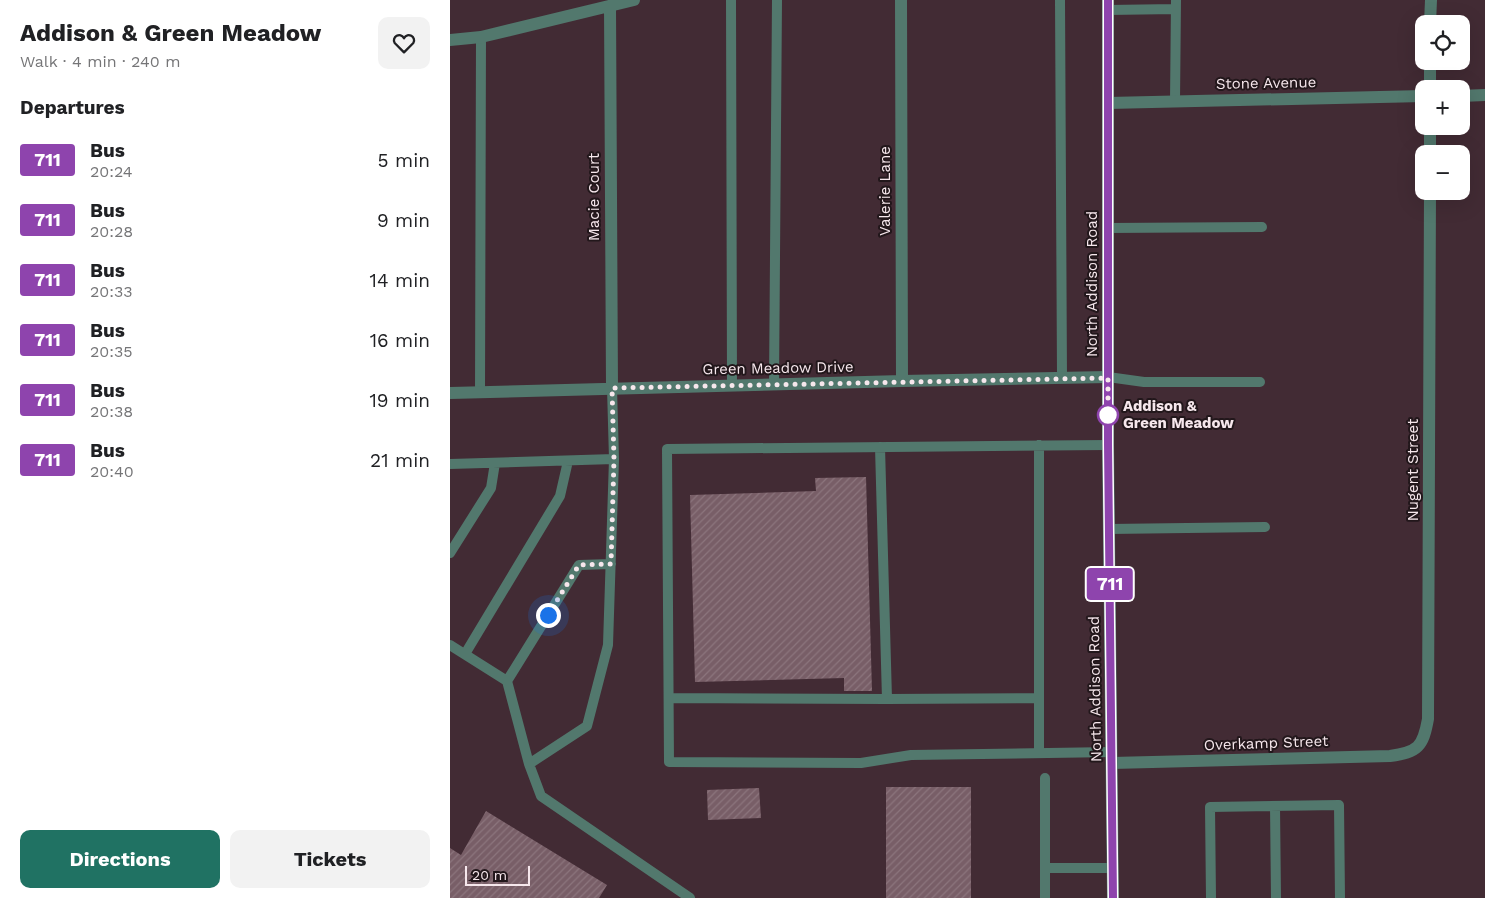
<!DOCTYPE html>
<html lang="en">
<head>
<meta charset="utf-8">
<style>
  body { margin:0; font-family:"Work Sans",sans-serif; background:#f2f2f2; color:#202124; height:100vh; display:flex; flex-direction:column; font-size:19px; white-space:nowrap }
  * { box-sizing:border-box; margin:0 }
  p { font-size:16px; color:#757577 }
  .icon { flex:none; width:28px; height:28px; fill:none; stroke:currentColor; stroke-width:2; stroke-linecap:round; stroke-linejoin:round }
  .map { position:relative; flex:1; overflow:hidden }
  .side { display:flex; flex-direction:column; background:#fff; width:450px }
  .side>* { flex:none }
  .badge { padding:0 10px; border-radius:4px; font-size:18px; line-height:32px }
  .controls { position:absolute; left:965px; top:15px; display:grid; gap:10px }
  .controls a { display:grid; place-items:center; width:55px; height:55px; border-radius:10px; background:#fff; box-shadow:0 5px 20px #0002; font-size:25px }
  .scale { position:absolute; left:15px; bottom:12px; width:65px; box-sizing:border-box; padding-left:5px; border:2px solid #f6e7ec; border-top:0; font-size:14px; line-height:18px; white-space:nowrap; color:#f6e7ec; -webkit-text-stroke:4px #22171b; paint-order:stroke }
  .you { position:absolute; width:25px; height:25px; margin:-12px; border:4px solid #fff; border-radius:50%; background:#1a73e8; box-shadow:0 0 0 8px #1a73e833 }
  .map>.badge { position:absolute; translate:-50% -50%; box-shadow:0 0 0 2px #fff }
  h2 { padding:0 20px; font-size:19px; line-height:45px }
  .round { display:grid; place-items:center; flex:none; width:52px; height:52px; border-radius:10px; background:#f2f2f2 }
  .headline { display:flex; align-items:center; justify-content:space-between; height:85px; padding:0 20px }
  h1 { font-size:24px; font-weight:700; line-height:38px }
  .cta { display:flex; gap:10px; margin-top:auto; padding:10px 20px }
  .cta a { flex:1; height:58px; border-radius:10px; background:#207263; color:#fff; font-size:20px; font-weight:700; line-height:58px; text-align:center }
  .cta a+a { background:#f2f2f2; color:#202124 }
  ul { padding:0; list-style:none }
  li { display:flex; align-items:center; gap:15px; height:60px; padding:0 20px }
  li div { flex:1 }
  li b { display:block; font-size:19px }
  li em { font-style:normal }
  li .badge { min-width:55px; font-weight:700; text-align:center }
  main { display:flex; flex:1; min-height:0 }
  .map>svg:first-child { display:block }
  .building { fill:url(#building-hatch) }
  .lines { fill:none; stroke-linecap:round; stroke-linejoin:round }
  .service { stroke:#52786d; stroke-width:10 }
  .minor { stroke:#52786d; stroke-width:12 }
  .tertiary { stroke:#52786d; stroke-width:12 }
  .line-casing { stroke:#fff; stroke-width:11 }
  .line { stroke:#8e44ad; stroke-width:8 }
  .walk { stroke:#f6e7ec; stroke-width:5; stroke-dasharray:0 9 }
  .stop-dot { fill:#fff; stroke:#8e44ad; stroke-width:2.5 }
  .labels { text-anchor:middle; stroke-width:4; stroke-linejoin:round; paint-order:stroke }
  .street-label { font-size:15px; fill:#f6e7ec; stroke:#22171b }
  .stop-label { font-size:15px; font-weight:bold; fill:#f6e7ec; stroke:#22171b; text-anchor:start }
</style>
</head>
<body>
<main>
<section class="side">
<div class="headline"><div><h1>Addison &amp; Green Meadow</h1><p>Walk · 4 min · 240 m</p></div><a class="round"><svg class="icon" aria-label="heart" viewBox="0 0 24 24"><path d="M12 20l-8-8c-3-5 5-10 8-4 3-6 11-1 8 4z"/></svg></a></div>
<h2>Departures</h2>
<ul>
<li><span class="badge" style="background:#8e44ad;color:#fff">711</span><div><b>Bus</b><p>20:24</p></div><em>5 min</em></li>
<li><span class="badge" style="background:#8e44ad;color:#fff">711</span><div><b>Bus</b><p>20:28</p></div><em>9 min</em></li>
<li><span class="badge" style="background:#8e44ad;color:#fff">711</span><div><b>Bus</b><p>20:33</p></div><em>14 min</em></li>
<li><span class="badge" style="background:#8e44ad;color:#fff">711</span><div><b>Bus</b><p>20:35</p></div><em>16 min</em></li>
<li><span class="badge" style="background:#8e44ad;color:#fff">711</span><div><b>Bus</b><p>20:38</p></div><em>19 min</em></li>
<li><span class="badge" style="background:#8e44ad;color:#fff">711</span><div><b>Bus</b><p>20:40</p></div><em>21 min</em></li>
</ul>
<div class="cta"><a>Directions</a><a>Tickets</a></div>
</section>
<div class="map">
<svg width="1035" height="898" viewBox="0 0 1035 898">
  <defs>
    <pattern id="building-hatch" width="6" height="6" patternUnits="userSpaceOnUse" patternTransform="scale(1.25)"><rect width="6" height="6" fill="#785e67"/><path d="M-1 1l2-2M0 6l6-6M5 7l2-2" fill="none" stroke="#8c757d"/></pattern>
  </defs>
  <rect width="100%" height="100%" fill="#422b34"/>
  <path class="building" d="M 416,477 L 422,691 L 394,691 L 394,678 L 245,682 L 240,495 L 366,491 L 365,478 Z
    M 436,787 L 521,787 L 521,898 L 436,898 Z
    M 309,788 L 311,818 L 258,820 L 257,790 Z
    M 36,811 L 157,885 L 149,898 L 0,898 L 0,848 L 11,855 Z"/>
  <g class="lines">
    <path class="service" d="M 281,0 L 282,386
      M 610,0 L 612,377
      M 658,10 L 726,9
      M 725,101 L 726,0
      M 658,228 L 812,227
      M 658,377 L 694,382 L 810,382
      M 324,385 L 327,0
      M 30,392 L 31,37
      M 589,445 L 589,753
      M 658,445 L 217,449 L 219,762 L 411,763 L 461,755 L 662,752
      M 430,447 L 437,699 L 589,698
      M 0,464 L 164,459
      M 659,529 L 815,527
      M 0,553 L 41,488 L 45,463
      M 0,645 L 57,681 L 79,764 L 91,796 L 240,898
      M 15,654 L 110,496 L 118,461
      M 57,681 L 129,565 L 161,564
      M 219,698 L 437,699
      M 79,764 L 137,726 L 158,645 L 164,459 L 162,388
      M 825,806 L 826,898
      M 595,868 L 663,868
      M 595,898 L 595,778
      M 761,898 L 760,807 L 889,805 L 890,898"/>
    <path class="minor" d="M 451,0 L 452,381
      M 160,6 L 162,388
      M 980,24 L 981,0
      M 0,40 L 31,37 L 184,0
      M 980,89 L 980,61
      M 1011,96 L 1035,95
      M 658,103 L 974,96
      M 980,154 L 980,126
      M 0,393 L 452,381 L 658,377
      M 662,763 L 940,756 C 968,752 973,747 978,719 L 980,191"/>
    <path class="tertiary" d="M 658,0 L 658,445 L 663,898"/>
  </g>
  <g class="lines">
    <g class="line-casing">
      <path id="line" d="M 658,0 L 658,444 L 663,898"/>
    </g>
    <use href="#line" class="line"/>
    <path class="walk" d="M 98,615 L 129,565 L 161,564 L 164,459 L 162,388 L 658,378 L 658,415"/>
  </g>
  <circle class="stop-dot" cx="658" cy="415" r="10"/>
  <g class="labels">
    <g class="street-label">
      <text transform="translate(816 83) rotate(-1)" y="5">Stone Avenue</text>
      <text transform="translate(435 191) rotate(-90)" y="5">Valerie Lane</text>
      <text transform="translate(144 197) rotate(-90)" y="5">Macie Court</text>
      <text transform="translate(642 284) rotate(-90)" y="5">North Addison Road</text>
      <text transform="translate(328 368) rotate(-1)" y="5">Green Meadow Drive</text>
      <text transform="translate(963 470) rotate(-90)" y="5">Nugent Street</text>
      <text transform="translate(645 689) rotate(-91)" y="5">North Addison Road</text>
      <text transform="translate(816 743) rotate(-2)" y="5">Overkamp Street</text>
    </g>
    <g class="stop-label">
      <text x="673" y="411">Addison &amp;<tspan x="673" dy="17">Green Meadow</tspan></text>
    </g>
  </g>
</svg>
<div class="controls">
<a><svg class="icon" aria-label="locate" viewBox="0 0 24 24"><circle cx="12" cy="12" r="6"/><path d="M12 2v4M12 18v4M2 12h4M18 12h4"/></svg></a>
<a>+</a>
<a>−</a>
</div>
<div class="scale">20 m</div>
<div class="you" style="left:98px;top:615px"></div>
<b class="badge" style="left:660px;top:584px;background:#8e44ad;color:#fff">711</b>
</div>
</main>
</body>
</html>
